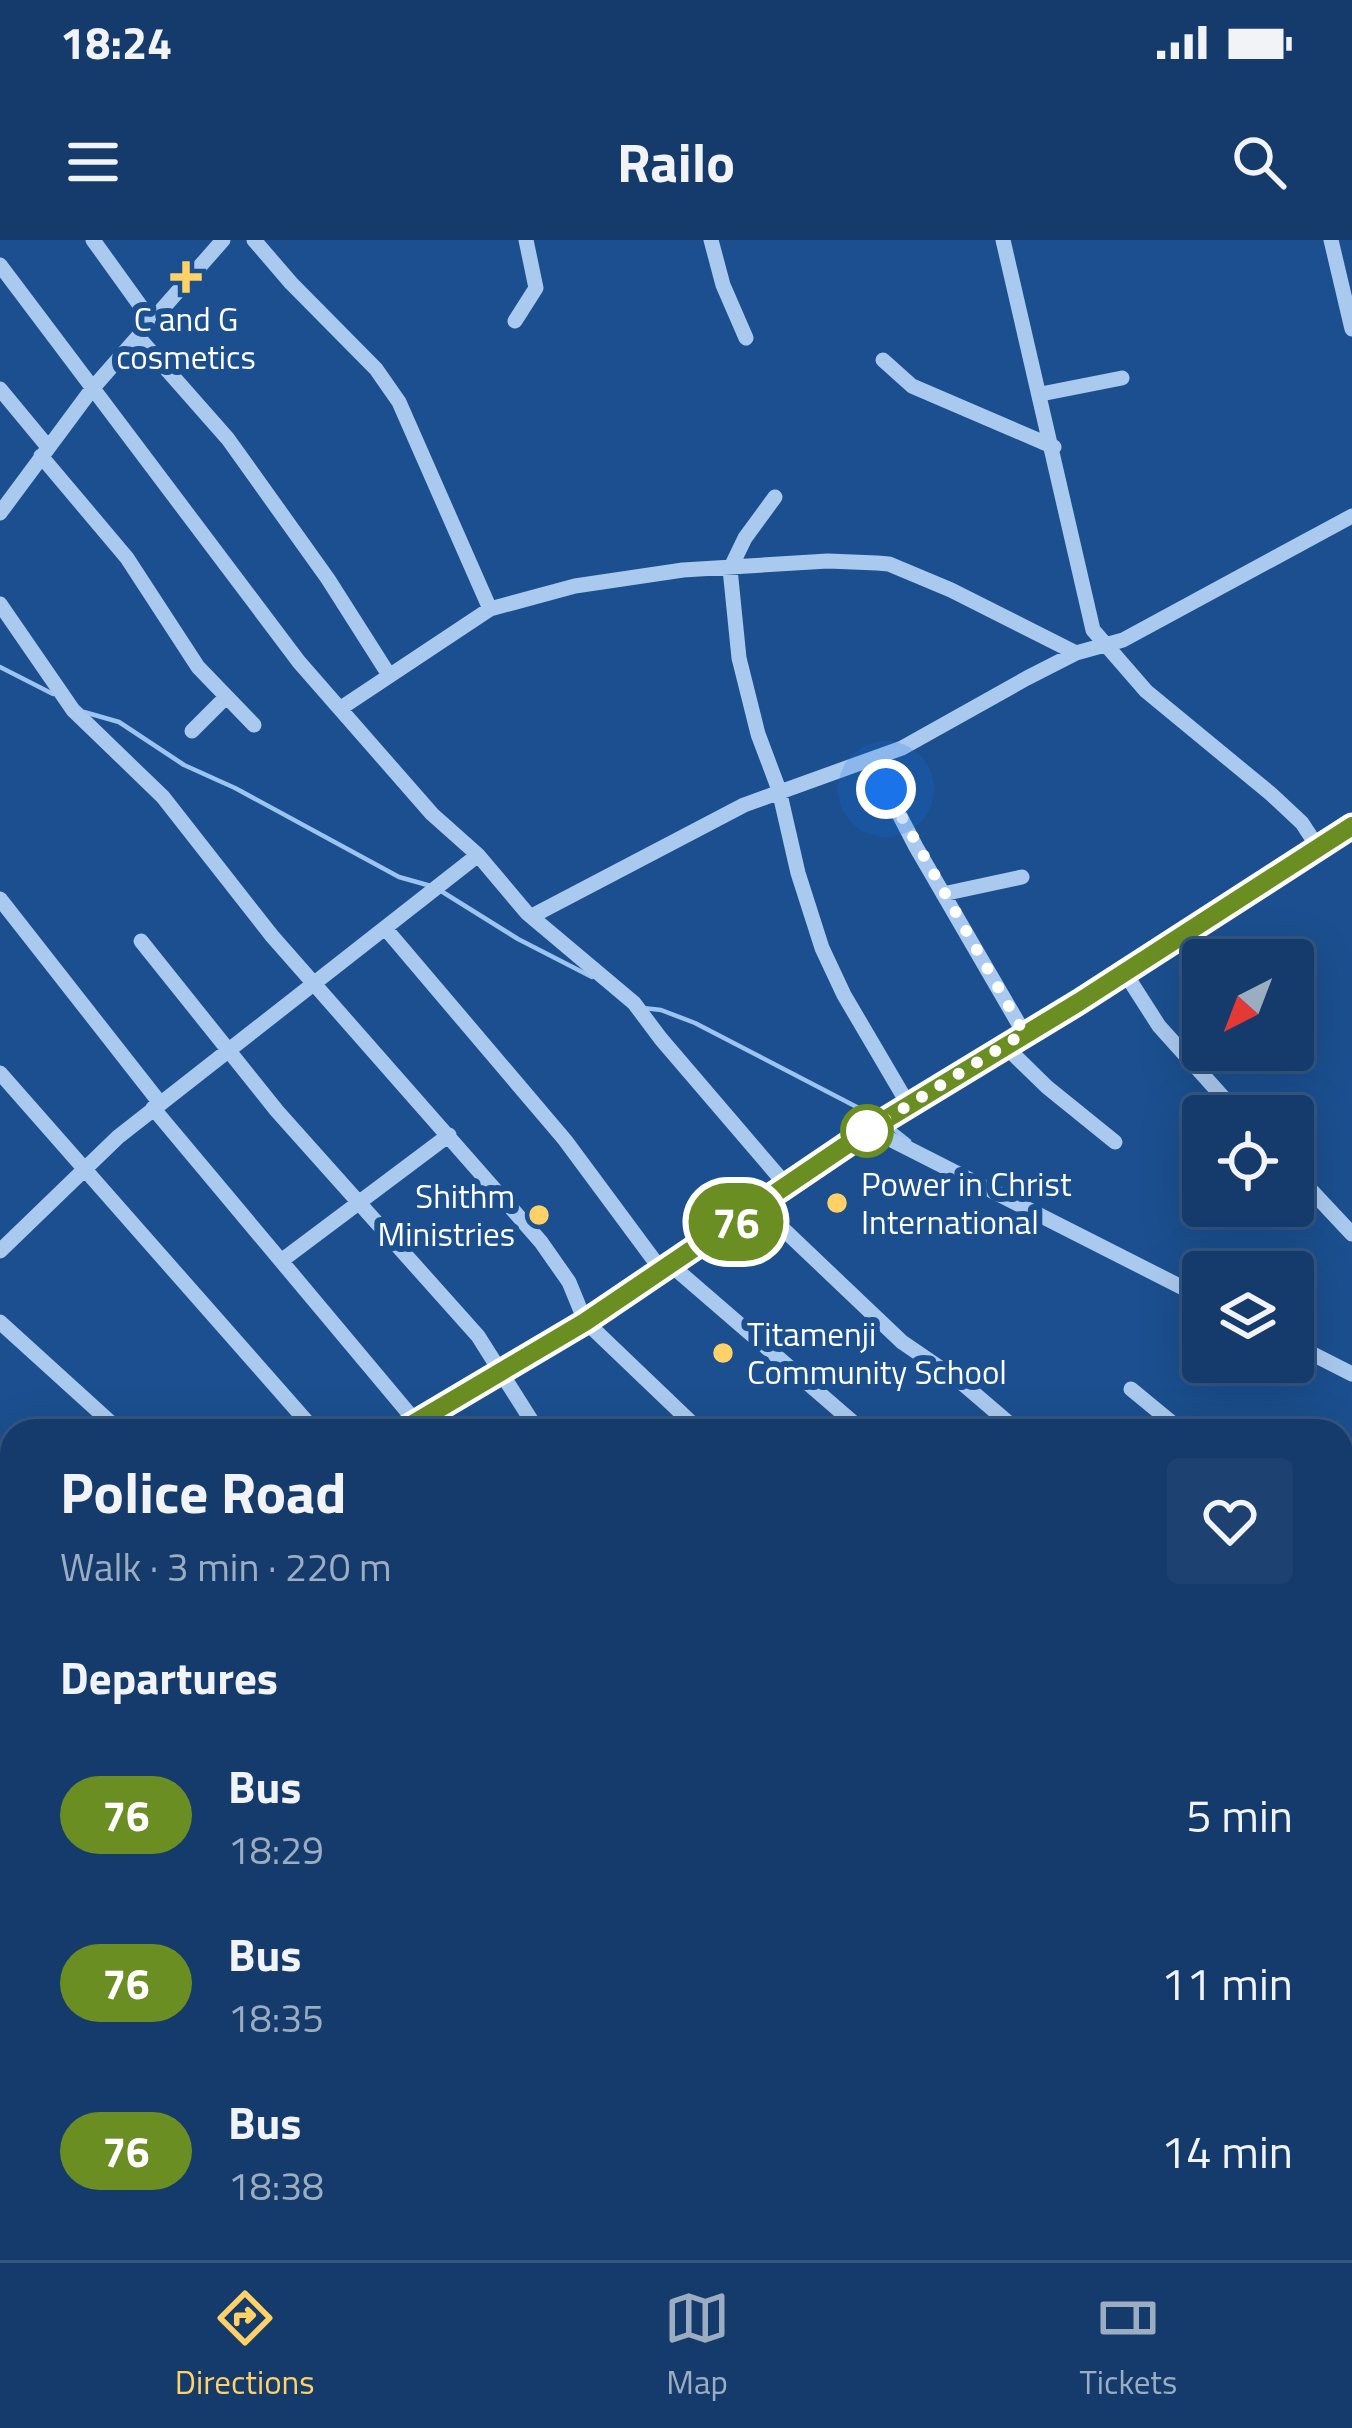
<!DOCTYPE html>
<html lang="en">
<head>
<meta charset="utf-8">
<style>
  body { margin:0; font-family:"Titillium Web",sans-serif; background:#1d4271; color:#f1f3f6; height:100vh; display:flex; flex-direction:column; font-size:45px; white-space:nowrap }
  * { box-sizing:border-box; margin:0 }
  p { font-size:39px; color:#9dadc1 }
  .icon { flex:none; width:66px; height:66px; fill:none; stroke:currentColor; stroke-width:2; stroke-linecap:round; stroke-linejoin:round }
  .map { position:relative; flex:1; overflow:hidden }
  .drawer { position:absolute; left:0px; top:1179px; width:1353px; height:843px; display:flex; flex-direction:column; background:#143b6b; border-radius:36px 36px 0 0; box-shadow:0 12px 48px #0002,0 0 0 3px #33557e }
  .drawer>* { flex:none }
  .badge { padding:0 24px; border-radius:39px; font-size:42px; line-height:78px }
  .needle { width:78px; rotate:222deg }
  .fabs { position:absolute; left:1182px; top:699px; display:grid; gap:24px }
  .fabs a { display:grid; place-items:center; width:132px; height:132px; border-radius:12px; background:#143b6b; box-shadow:0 12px 48px #0002,0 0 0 3px #33557e; font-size:60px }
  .you { position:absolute; width:60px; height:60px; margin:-30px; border:9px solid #fff; border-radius:50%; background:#1a73e8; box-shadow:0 0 0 18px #1a73e833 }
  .map>.badge { position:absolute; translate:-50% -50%; box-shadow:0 0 0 6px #fff }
  h2 { padding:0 60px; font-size:45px; line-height:108px }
  .round { display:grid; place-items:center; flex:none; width:126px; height:126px; border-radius:12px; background:#1d4271 }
  .overview { display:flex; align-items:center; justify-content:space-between; height:204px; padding:0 60px }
  h1 { font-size:57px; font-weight:700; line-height:90px }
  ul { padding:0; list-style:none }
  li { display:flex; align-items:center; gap:36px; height:168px; padding:0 60px }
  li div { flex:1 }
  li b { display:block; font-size:45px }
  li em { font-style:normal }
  li .badge { min-width:132px; font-weight:700; text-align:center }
  .status { display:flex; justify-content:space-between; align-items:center; height:84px; padding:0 60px; background:#143b6b; direction:ltr }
  .status svg { height:33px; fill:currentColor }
  header { display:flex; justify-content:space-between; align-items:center; height:156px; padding:0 60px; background:#143b6b; font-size:54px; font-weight:700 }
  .menu { display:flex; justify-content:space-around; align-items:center; height:168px; border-top:3px solid #33557e; background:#143b6b; font-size:33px; color:#9dadc1 }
  .menu a { display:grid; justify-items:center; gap:6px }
  .menu .active { color:#ffd166 }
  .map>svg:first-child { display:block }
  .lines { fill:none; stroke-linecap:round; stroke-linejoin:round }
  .stream { stroke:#9cc4f0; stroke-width:4.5 }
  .minor { stroke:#a9c9ee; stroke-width:15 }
  .major { stroke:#f0f6ff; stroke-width:21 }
  .line-casing { stroke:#fff; stroke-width:27 }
  .line { stroke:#6b8e23; stroke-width:18 }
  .walk { stroke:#fff; stroke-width:12; stroke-dasharray:0 21.6 }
  .poi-dot { fill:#ffd166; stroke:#1b4f8f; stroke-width:4.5 }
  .stop-dot { fill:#fff; stroke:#6b8e23; stroke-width:6 }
  .labels { text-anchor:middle; stroke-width:12; stroke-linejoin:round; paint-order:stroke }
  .poi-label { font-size:33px; fill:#fff; stroke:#1b4f8f; text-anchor:start }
</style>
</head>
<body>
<div class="status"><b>18:24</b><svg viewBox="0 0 49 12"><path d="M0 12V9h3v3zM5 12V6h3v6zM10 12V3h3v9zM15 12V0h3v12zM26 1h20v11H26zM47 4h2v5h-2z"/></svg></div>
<header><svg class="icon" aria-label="menu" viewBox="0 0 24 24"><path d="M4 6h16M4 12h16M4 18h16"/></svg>Railo<svg class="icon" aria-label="search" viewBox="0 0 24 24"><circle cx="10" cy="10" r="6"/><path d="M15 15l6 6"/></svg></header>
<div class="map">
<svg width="1352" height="2020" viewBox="0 0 1352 2020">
  <rect width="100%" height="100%" fill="#1b4f8f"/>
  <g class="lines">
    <path class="stream" d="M 0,427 L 53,454
      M 84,472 L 119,482 L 184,525 L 235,548 L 399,637 L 431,646
      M 441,651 L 518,699 L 592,737
      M 643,768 L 661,770 L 695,783 L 876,877
      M 890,886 L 909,901"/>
    <path class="minor" d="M 93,0 L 152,82
      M 254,0 L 291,43 L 376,129 L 399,162 L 490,369 L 341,468
      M 711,0 L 723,45 L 746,98
      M 1003,0 L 1093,390 L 1146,451 L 1271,554 L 1302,583 L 1319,609
      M 1331,0 L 1352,89
      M 0,25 L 299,422 L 432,574 L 478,615 L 527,673 L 634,763 L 661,799 L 786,945
      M 515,81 L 536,48 L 526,0
      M 139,98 L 228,199 L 328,339 L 389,435
      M 883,120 L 912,146 L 1054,207
      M 0,149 L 48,207
      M 1041,154 L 1122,138
      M 41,216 L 127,318 L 198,427 L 254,485
      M 775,257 L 745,298 L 730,329 L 739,418 L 758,494 L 779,550 L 798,633 L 822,708 L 844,755 L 908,864
      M 0,273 L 92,149 L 223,0
      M 0,364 L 73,470 L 163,557 L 272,696 L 541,1002 L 569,1042 L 585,1081 L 700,1191
      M 490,369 L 575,346 L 683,330 L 828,321 L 877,323 L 889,324 L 951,350 L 1076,413
      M 192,491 L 226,457
      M 871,520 L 916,607 L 1024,793
      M 943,654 L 1022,637
      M 0,659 L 160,863
      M 534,675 L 744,565 L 902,508 L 1027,438 L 1076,413 L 1123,400 L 1352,276
      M 385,688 L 565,900 L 662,1031
      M 141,701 L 277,871 L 478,1096 L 538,1191
      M 1125,733 L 1159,786 L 1240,876
      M 1004,805 L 1047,847 L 1115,902
      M 0,833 L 315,1191
      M 153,868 L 416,1182
      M 870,889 L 1203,1058
      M 1293,931 L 1352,994
      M 759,966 L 902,1102 L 962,1143 L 1018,1191
      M 0,1011 L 118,897 L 478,615
      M 281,1021 L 449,895
      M 671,1025 L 863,1191
      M 0,1082 L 120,1191
      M 1293,1104 L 1352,1134
      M 1131,1149 L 1182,1191
      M 402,1191 L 585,1081 L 870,889 L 1079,762 L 1352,586
      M 1341,1322 L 1352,1330
      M 1341,1438 L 1352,1446
      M 1341,1563 L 1352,1571
      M 1341,1701 L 1352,1708
      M 0,1785 L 12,1797
      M 0,1828 L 12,1817
      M 1341,1917 L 1352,1928
      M 1341,2002 L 1352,1990
      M 202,2010 L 210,2020
      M 1180,2010 L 1198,2020
      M 701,2020 L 712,2010
      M 962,2020 L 972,2010
      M 1154,2020 L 1165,2010
      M 1327,2020 L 1335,2010"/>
    <path class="major" d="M 0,1273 L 12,1282
      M 861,2010 L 871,2020
      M 884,2010 L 894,2020"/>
  </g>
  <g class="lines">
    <g class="line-casing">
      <path id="line" d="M 401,1191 L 585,1082 L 870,889 L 1079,762 L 1352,586"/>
    </g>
    <use href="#line" class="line"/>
    <path class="walk" d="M 867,891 L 1024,793 L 886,549"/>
  </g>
  <g class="poi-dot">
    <path d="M180 19h12v12h12v12h-12v12h-12v-12h-12v-12h12z"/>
    <circle cx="837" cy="963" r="12"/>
    <circle cx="539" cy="975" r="12"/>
    <circle cx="723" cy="1113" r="12"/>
  </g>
  <circle class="stop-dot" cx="867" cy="891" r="24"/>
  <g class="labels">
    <g class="poi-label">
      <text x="186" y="91" text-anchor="middle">C and G<tspan x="186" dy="38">cosmetics</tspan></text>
      <text x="861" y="956">Power in Christ<tspan x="861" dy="38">International</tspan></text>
      <text x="515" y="968" text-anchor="end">Shithm<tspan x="515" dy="38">Ministries</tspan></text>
      <text x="747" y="1106">Titamenji<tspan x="747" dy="38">Community School</tspan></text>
    </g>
  </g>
</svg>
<div class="fabs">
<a><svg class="needle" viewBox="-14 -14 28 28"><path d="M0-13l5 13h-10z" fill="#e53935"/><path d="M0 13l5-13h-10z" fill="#9dadc1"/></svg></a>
<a><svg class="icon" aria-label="locate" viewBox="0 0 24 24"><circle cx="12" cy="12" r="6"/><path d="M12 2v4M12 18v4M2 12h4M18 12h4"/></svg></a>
<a><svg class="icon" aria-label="layers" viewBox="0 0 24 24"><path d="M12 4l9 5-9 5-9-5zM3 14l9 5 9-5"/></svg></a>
</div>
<div class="you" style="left:886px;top:549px"></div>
<b class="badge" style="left:736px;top:982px;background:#6b8e23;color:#fff">76</b>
<section class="drawer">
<div class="overview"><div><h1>Police Road</h1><p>Walk · 3 min · 220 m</p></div><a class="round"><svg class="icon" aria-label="heart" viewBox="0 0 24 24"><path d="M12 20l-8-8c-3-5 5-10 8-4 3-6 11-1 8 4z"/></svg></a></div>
<h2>Departures</h2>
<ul>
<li><span class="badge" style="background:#6b8e23;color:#fff">76</span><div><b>Bus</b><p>18:29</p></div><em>5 min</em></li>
<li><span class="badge" style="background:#6b8e23;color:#fff">76</span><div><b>Bus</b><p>18:35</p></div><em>11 min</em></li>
<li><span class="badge" style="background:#6b8e23;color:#fff">76</span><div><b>Bus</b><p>18:38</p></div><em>14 min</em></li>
</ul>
</section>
</div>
<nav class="menu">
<a class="active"><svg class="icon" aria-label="directions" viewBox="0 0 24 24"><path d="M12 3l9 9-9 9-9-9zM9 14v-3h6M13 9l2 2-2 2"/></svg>Directions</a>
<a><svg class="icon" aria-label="map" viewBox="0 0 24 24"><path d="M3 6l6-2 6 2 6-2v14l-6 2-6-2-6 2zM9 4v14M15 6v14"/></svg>Map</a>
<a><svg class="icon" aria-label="tickets" viewBox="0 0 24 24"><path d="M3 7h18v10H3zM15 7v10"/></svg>Tickets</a>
</nav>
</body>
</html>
